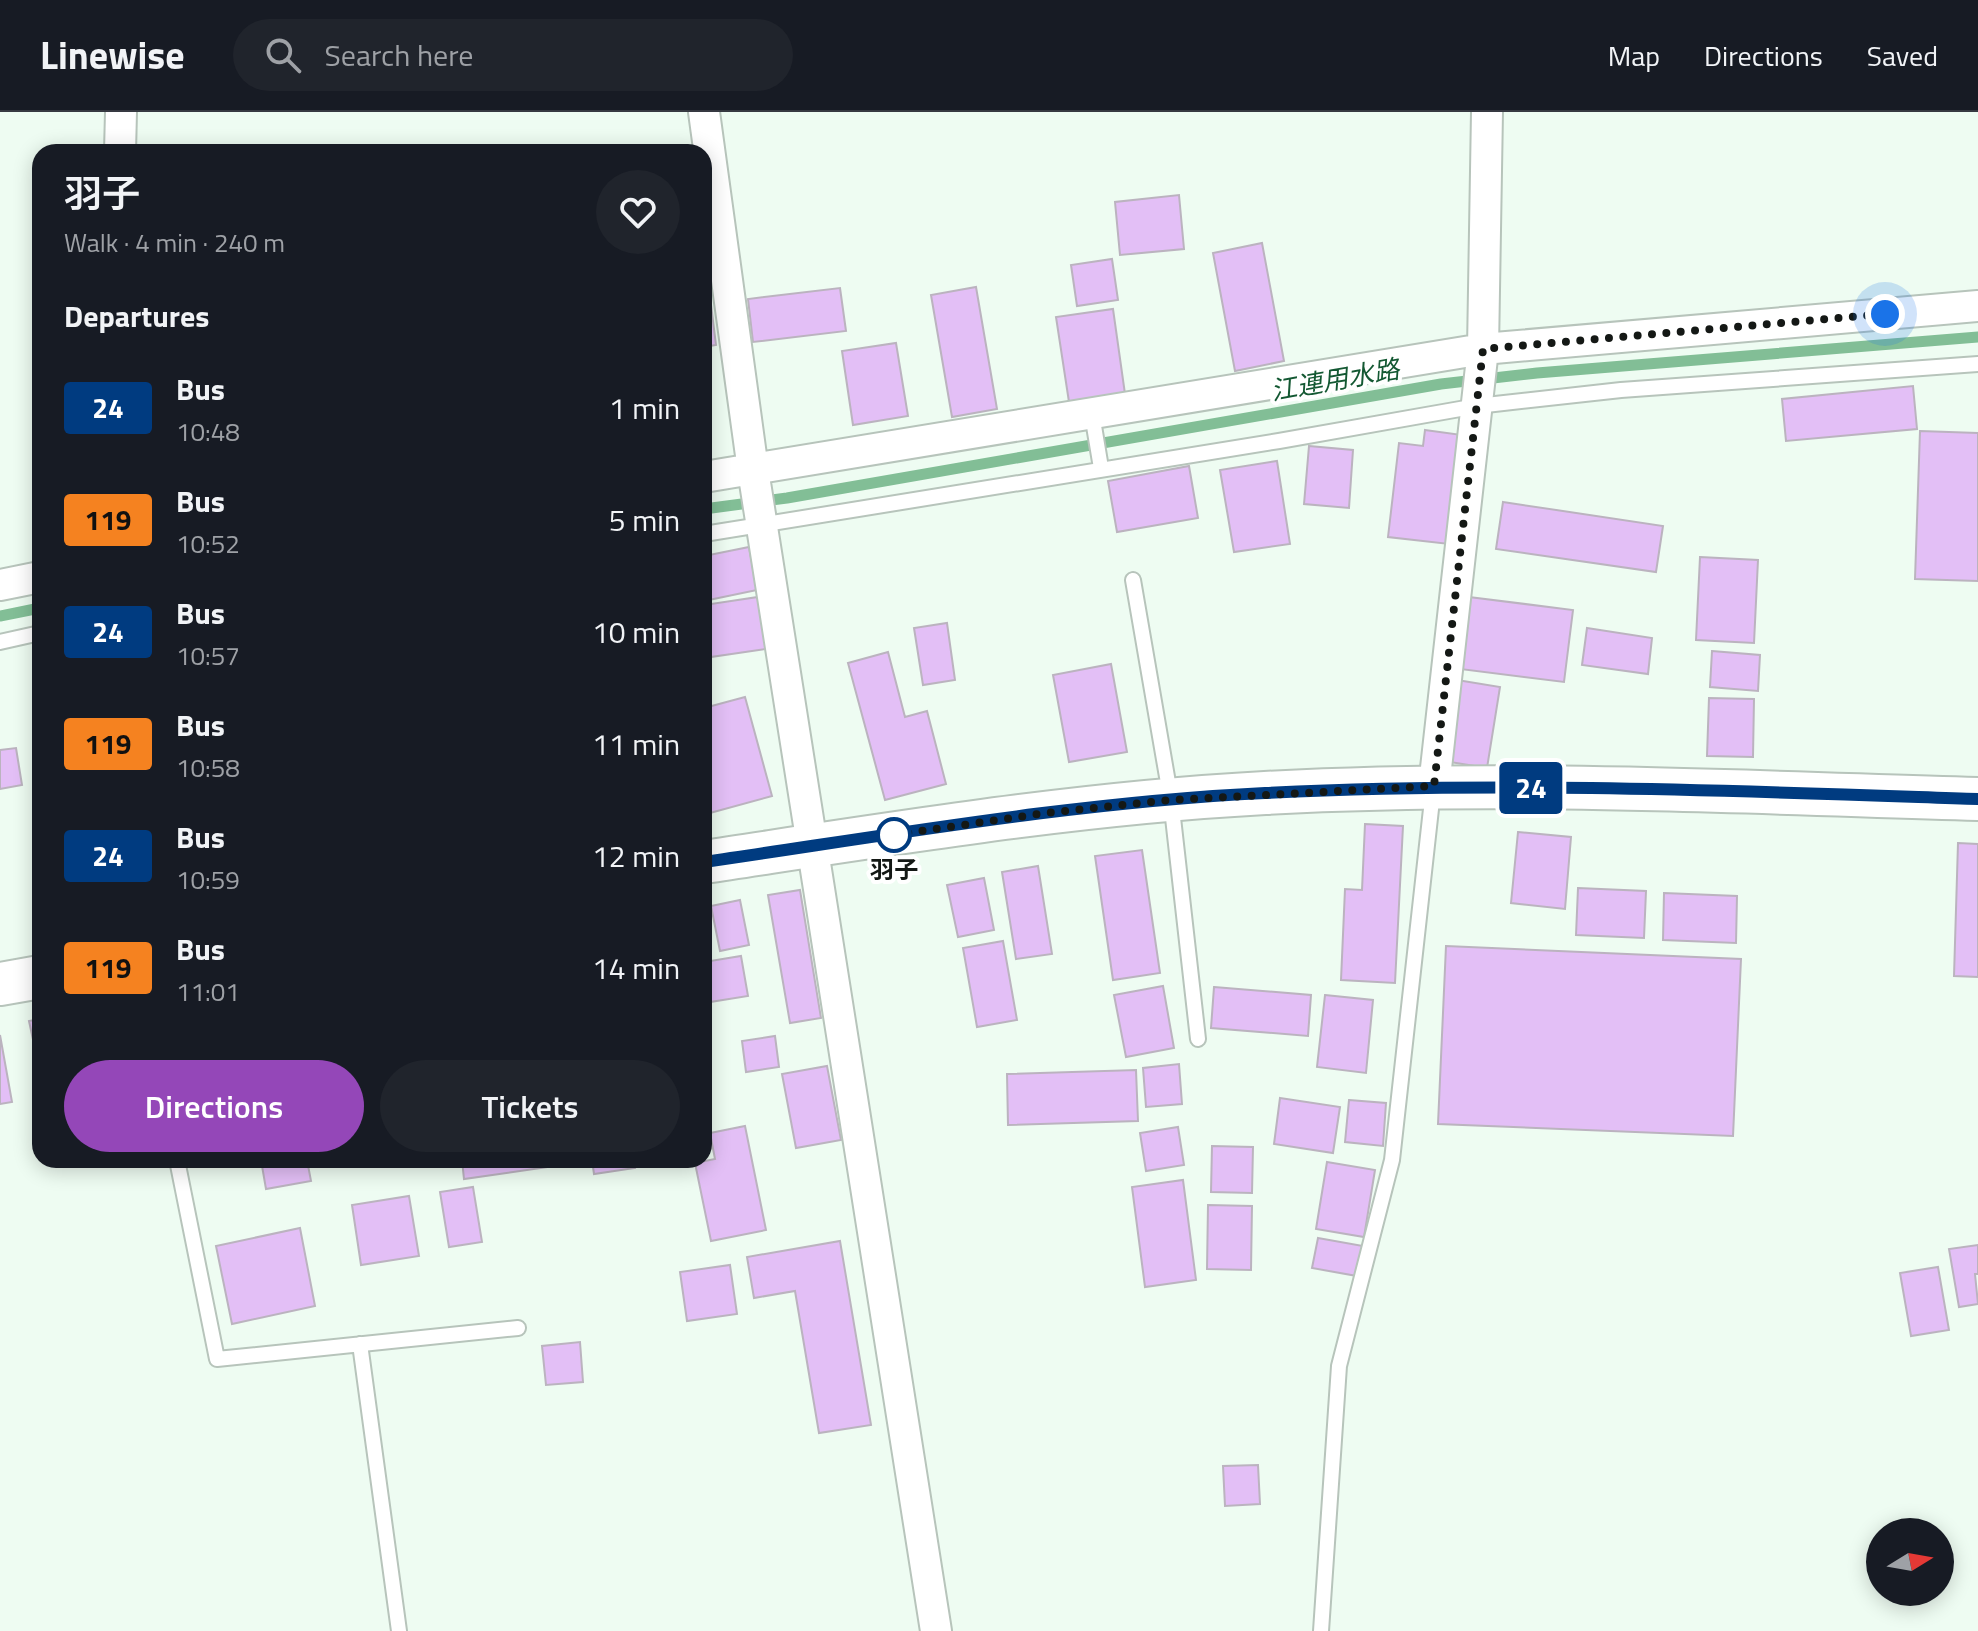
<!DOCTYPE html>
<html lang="en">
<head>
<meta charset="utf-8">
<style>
  body { margin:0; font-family:"Titillium Web","Noto Sans JP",sans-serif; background:#20242c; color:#f1f3f6; height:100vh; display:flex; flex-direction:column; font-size:30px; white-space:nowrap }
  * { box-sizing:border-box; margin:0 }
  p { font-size:26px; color:#9ea1a6 }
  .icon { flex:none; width:44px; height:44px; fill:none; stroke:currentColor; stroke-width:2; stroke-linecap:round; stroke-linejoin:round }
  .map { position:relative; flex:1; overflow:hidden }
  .sheet { position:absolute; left:32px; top:32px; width:680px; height:1024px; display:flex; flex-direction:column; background:#171b24; border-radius:24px; box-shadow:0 4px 20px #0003 }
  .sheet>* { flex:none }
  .badge { padding:0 16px; border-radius:6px; font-size:28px; line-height:52px }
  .needle { width:52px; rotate:79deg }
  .tools { position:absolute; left:1866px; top:1406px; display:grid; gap:16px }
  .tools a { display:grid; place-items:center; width:88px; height:88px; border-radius:50%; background:#171b24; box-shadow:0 4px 20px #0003; font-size:40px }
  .you { position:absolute; width:40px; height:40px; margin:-20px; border:6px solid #fff; border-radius:50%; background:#1a73e8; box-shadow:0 0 0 12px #1a73e833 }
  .map>.badge { position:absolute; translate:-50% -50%; box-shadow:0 0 0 4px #fff }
  h2 { padding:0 32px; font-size:30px; line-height:72px }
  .round { display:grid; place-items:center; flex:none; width:84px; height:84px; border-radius:42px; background:#20242c }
  .headline { display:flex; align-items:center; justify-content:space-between; height:136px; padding:0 32px }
  h1 { font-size:38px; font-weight:600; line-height:60px }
  .cta { display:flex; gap:16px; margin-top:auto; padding:16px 32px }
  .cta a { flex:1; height:92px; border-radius:48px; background:#9447b8; color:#fff; font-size:32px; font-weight:600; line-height:92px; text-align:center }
  .cta a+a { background:#20242c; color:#f1f3f6 }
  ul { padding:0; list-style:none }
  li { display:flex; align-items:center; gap:24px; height:112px; padding:0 32px }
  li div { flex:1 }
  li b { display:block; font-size:30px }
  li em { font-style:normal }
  li .badge { min-width:88px; font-weight:700; text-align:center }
  header { display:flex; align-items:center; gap:48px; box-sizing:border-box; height:112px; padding:0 40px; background:#171b24; border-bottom:2px solid #363941 }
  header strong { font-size:38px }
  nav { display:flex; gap:44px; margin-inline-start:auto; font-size:28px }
  .search { width:560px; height:72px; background:#20242c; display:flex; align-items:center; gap:20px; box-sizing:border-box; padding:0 28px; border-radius:44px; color:#9ea1a6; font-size:30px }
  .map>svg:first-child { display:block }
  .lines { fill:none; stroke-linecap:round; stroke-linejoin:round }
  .stream { stroke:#82be96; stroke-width:11 }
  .building { fill:#e3bff6; stroke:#bbb3bf; stroke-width:2 }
  .service-casing { stroke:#b7c4bb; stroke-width:18 }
  .minor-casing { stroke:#b7c4bb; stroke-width:34 }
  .secondary-casing { stroke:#b7c4bb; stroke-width:46 }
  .service { stroke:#fff; stroke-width:14 }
  .minor { stroke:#fff; stroke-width:30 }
  .secondary { stroke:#fff; stroke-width:42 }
  .line-casing { stroke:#fff; stroke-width:18 }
  .line { stroke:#003b80; stroke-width:12 }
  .walk { stroke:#141815; stroke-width:8; stroke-dasharray:0 14.4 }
  .stop-dot { fill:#fff; stroke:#003b80; stroke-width:4 }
  .labels { text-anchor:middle; stroke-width:8; stroke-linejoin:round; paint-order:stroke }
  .stop-label { font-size:24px; font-weight:bold; fill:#141815; stroke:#fff }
  .water-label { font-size:26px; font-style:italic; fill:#135832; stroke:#fff }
</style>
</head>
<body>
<header>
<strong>Linewise</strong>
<div class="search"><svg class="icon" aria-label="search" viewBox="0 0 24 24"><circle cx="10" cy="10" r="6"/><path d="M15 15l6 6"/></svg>Search here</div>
<nav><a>Map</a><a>Directions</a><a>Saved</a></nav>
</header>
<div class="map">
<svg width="1978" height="1519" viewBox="0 0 1978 1519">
  <rect width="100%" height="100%" fill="#eefcf2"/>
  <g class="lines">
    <path class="stream" d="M 704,397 L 787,386 L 1441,272 L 1537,261 L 1978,225
      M 0,504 L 40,496"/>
  </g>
  <path class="building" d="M 1179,83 L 1184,137 L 1120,143 L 1115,90 Z
    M 1262,131 L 1284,249 L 1235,259 L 1213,141 Z
    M 704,137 L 716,233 L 704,235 Z
    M 1112,147 L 1118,188 L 1077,194 L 1071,153 Z
    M 976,175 L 997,297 L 952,305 L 931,183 Z
    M 840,176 L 846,219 L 753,230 L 748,187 Z
    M 1113,197 L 1125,282 L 1069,290 L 1056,205 Z
    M 896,231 L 908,304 L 853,313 L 842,239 Z
    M 1913,274 L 1917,317 L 1786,329 L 1782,287 Z
    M 1425,318 L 1462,323 L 1449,432 L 1388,425 L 1399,331 L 1423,334 Z
    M 1920,319 L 1978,321 L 1978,469 L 1915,467 Z
    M 1309,334 L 1353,338 L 1349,396 L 1304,392 Z
    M 1277,349 L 1290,432 L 1234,440 L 1220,358 Z
    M 1189,354 L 1198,406 L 1117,420 L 1108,369 Z
    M 1503,390 L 1663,414 L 1656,460 L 1496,437 Z
    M 749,435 L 757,478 L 704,489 L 704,444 Z
    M 1700,445 L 1758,448 L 1754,531 L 1696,528 Z
    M 758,485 L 766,537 L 704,546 L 704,493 Z
    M 1469,485 L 1573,498 L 1564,570 L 1460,557 Z
    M 947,511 L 955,568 L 923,573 L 914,516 Z
    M 1587,516 L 1652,526 L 1648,562 L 1582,553 Z
    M 1712,539 L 1760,543 L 1758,579 L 1710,575 Z
    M 888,540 L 905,605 L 927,599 L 946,672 L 885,688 L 848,551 Z
    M 1111,552 L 1127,640 L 1069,650 L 1053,563 Z
    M 1451,567 L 1500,575 L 1487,656 L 1438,648 Z
    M 745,585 L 772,684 L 710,701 L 704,680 L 704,596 Z
    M 1709,586 L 1754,587 L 1753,645 L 1707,644 Z
    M 16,636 L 22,673 L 0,677 L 0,638 Z
    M 1365,712 L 1403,714 L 1395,871 L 1341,868 L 1345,777 L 1362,778 Z
    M 1518,720 L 1571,725 L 1565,797 L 1511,791 Z
    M 1958,731 L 1978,732 L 1978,865 L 1954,864 Z
    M 1142,738 L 1160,861 L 1113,868 L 1095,744 Z
    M 1038,754 L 1052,842 L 1016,847 L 1002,760 Z
    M 984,766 L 994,818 L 958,825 L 947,773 Z
    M 1578,776 L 1646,779 L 1644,826 L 1576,823 Z
    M 800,778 L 821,906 L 790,911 L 768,783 Z
    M 1664,781 L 1737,784 L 1736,831 L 1663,828 Z
    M 740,788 L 749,833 L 720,839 L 711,794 Z
    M 1003,829 L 1017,908 L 977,915 L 963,836 Z
    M 1446,834 L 1741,847 L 1733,1024 L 1438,1012 Z
    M 741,844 L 748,884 L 704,891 L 704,850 Z
    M 1163,874 L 1174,936 L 1126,945 L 1114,883 Z
    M 1214,875 L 1311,883 L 1308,924 L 1211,916 Z
    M 1325,883 L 1373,888 L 1366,961 L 1317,955 Z
    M 40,907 L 40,960 L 29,909 Z
    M 0,923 L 12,990 L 0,992 Z
    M 775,924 L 779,955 L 746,960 L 742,929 Z
    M 1179,952 L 1182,992 L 1146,995 L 1143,956 Z
    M 827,954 L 841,1028 L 796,1036 L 782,962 Z
    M 1136,958 L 1138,1009 L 1008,1013 L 1007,962 Z
    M 1280,986 L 1340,995 L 1333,1041 L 1274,1032 Z
    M 1349,988 L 1386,991 L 1383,1034 L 1345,1030 Z
    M 745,1014 L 766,1118 L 711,1129 L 695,1051 L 715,1047 L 710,1021 Z
    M 1178,1015 L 1184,1053 L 1146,1059 L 1140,1021 Z
    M 1212,1034 L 1253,1035 L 1252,1081 L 1211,1080 Z
    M 261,1048 L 307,1048 L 311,1069 L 266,1077 Z
    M 462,1048 L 576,1048 L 576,1051 L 464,1067 Z
    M 592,1048 L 634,1048 L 635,1056 L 594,1062 Z
    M 1327,1050 L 1375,1058 L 1364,1125 L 1316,1117 Z
    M 1183,1068 L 1196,1168 L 1145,1175 L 1132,1075 Z
    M 473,1075 L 482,1130 L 449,1135 L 440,1080 Z
    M 409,1084 L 419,1144 L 361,1153 L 352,1093 Z
    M 1208,1093 L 1252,1094 L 1251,1158 L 1207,1157 Z
    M 300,1116 L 315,1194 L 232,1212 L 216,1134 Z
    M 1318,1126 L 1363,1134 L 1357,1164 L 1312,1156 Z
    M 840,1129 L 871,1313 L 819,1321 L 795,1179 L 754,1186 L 747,1145 Z
    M 1978,1133 L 1978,1162 L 1975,1162 L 1978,1192 L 1959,1195 L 1949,1137 Z
    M 730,1153 L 737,1202 L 687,1209 L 680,1160 Z
    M 1938,1155 L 1949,1218 L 1911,1224 L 1900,1161 Z
    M 580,1230 L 583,1270 L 546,1273 L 542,1234 Z
    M 1258,1353 L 1260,1392 L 1225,1394 L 1223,1354 Z"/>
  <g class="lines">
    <g class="service-casing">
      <path id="service" d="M 1092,302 L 1101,356
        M 704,422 L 1279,329 L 1477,294 L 1621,278 L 1978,252
        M 1133,468 L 1171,688 L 1198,927
        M 0,530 L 40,521
        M 177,1048 L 217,1247 L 518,1216
        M 360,1232 L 399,1519
        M 1321,1519 L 1339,1254 L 1392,1048 L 1433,679"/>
    </g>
    <g class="minor-casing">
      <path id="minor" d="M 704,0 L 753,358 L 936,1519
        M 120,40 L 121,0
        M 704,365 L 1483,237 L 1978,194
        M 0,473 L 40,465
        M 1434,674 L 1483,237 L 1487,0"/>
    </g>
    <g class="secondary-casing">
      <path id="secondary" d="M 704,750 C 890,722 1077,691 1265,681 C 1502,668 1740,680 1978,687
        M 0,872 L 40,865"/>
    </g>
    <use href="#service" class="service"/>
    <use href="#minor" class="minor"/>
    <use href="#secondary" class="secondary"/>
  </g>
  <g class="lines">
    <g class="line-casing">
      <path id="line" d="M 704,750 C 890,723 1077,690 1265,681 C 1502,669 1740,679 1978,687"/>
    </g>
    <use href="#line" class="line"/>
    <path class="walk" d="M 894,723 L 1046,701 L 1171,688 L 1434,674 L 1483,237 L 1885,202"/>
  </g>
  <circle class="stop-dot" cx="894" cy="723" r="16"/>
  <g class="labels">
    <g class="stop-label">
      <text x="894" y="766">羽子</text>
    </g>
    <g class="water-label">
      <text transform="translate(1335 268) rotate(-10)" y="9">江連用水路</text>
    </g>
  </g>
</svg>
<div class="tools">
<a><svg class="needle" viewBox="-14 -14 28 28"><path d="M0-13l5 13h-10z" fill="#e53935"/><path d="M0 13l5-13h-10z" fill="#9ea1a6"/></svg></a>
</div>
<div class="you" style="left:1885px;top:202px"></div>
<b class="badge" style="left:1531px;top:676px;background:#003b80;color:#fff">24</b>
<section class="sheet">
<div class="headline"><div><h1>羽子</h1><p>Walk · 4 min · 240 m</p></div><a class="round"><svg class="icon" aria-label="heart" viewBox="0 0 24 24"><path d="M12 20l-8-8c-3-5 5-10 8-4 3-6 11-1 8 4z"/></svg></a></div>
<h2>Departures</h2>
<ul>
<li><span class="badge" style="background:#003b80;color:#fff">24</span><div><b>Bus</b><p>10:48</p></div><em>1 min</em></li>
<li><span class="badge" style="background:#f58220;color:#111">119</span><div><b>Bus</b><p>10:52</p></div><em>5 min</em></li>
<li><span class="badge" style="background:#003b80;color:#fff">24</span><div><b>Bus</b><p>10:57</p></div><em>10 min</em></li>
<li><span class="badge" style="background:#f58220;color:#111">119</span><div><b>Bus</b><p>10:58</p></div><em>11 min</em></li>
<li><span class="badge" style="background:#003b80;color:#fff">24</span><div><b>Bus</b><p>10:59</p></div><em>12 min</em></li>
<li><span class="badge" style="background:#f58220;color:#111">119</span><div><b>Bus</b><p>11:01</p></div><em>14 min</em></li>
</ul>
<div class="cta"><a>Directions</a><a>Tickets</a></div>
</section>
</div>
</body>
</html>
